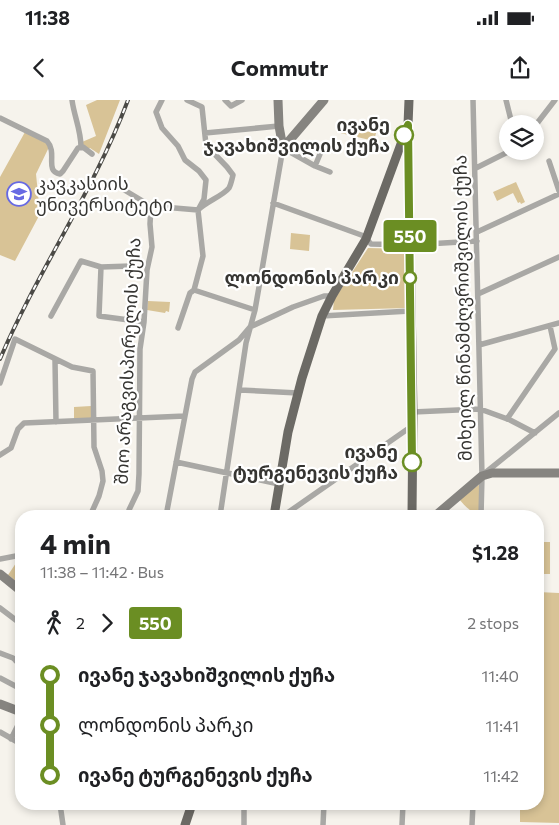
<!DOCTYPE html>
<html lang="en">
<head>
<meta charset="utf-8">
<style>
  body { margin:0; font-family:Commissioner,"Noto Sans Georgian",sans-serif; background:#f6f6f6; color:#202124; height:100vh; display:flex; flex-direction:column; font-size:19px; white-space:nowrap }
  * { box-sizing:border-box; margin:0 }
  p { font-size:16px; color:#757577 }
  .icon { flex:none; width:28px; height:28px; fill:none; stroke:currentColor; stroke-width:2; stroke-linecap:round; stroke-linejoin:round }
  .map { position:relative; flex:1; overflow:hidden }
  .side { position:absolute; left:15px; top:410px; width:529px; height:300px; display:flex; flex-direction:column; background:#fff; border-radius:20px; box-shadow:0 2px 8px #0003 }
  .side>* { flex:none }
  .badge { padding:0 10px; border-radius:4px; font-size:18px; line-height:32px }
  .tools { position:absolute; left:499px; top:15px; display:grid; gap:10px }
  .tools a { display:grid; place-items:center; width:45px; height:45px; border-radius:50%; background:#fff; box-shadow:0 2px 8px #0003; font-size:25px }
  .map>.badge { position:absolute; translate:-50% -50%; box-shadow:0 0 0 2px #fff }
  .legs { display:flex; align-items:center; gap:8px; height:55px; padding:0 25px; font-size:16px }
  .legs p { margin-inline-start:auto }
  .summary { display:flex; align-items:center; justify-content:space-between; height:85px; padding:0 25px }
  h1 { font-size:28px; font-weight:700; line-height:38px }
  ul { padding:0 25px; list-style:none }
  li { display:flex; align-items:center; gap:18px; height:50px; font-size:19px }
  li i { display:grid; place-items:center; width:8px; height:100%; margin:0 6px; background:currentColor }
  li i::after { content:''; width:12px; height:12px; margin:-6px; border:4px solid; border-radius:50%; background:#fff }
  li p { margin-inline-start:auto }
  li:first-child i { background:linear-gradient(#0000 50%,currentColor 0) }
  li:last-child i { background:linear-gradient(currentColor 50%,#0000 0) }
  .status { display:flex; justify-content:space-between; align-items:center; height:35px; padding:0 25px; background:#fff; direction:ltr }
  .status svg { height:14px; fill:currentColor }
  header { display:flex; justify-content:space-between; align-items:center; height:65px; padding:0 25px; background:#fff; font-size:22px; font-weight:700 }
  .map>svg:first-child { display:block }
  .green { fill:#d8c396 }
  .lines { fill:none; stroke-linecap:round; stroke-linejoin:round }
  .street { stroke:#a9a8a5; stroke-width:5.5 }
  .secondary { stroke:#868480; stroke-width:9 }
  .primary { stroke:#6c6a65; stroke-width:9 }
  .rail-casing { stroke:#4b4a46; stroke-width:4 }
  .rail { stroke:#fff; stroke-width:2; stroke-dasharray:5.5; stroke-linecap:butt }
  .line-1-casing { stroke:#fff; stroke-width:11 }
  .line-1 { stroke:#6b8e23; stroke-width:8 }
  .stop-1-dot { fill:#fff; stroke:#6b8e23; stroke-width:2.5 }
  .labels { text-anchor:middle; stroke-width:4.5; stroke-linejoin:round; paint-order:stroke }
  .stop-label { font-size:18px; font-weight:bold; fill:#363532; stroke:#fff; text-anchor:end }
  .poi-label { font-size:18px; fill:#363532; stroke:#fff; text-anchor:start }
  .street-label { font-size:18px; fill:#363532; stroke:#fff }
</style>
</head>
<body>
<div class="status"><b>11:38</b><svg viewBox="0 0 49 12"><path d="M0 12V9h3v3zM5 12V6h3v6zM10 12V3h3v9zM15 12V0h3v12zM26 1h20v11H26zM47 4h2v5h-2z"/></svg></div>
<header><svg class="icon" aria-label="back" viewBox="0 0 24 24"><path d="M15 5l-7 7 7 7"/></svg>Commutr<svg class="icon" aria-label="share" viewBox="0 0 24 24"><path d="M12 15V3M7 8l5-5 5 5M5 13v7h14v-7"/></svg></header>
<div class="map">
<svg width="559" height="725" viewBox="0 0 559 725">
  <rect width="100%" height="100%" fill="#f6f3ec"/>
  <path class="green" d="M 97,0 L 120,0 L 99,54 L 90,48 L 85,51 L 82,42 L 96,36 L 86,5 Z
    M 339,23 L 354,29 L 376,33 L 374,41 L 336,32 Z
    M 25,32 L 50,45 L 36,74 L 40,114 L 15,161 L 0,155 L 0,77 Z
    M 516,82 L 525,102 L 521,104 L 520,102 L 518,103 L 513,93 L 497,101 L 493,92 Z
    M 291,133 L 310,135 L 309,151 L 290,149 Z
    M 368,148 L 408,149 L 408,208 L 333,210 L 334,200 Z
    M 148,201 L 170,202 L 169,212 L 166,211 L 165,213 L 147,210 Z
    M 91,306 L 91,319 L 74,319 L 74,307 Z
    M 480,384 L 479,414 C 471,413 464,405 459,399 Z
    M 538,442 L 550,442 L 550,474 L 538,474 Z
    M 20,457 L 21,457 L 21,485 L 8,475 Z
    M 538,492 L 559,493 L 559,723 L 520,722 L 520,704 L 538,704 Z"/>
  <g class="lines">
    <path class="street" d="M 72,0 C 74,16 81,30 81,47
      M 162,0 L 156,12 L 162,28 L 178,46 L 185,60 L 199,71 L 206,80 L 204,99 L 198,110 L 203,156 L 194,190
      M 225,0 L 231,6 L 242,0
      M 473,0 L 482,376 L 481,416
      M 506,0 L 512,24
      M 0,18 L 47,41 C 58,53 44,71 60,74 L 63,71 L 78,48 L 83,47 L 92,54
      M 535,26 L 555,0
      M 205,33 L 279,26
      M 549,61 L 559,91
      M 315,66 L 323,47
      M 476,68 L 510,51
      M 121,88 L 151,106 L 198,110 C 206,102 224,95 229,88 C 231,84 232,79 233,75 L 227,67 L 206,45 L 202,7 L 187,0
      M 273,103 L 364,136 L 371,144 L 410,145 L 477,141
      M 477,132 L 559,94
      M 131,166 L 101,167 L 99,216 L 144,222
      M 194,190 L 255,210
      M 478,194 L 559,157
      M 51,216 L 81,161 L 101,167
      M 322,216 L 410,211
      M 178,228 L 190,193 L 194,190
      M 479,245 L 559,223
      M 55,260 L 56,322
      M 0,283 L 15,239 L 72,267 L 93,271 L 94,347 L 102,371 L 103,381 L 99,396 L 90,416
      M 240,290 L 298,293
      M 413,312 L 480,309 L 510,320 L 535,333
      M 507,319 L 555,249 L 550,226
      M 0,355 L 11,348 L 18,329 L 24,323 L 185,316
      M 176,362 L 279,384
      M 485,373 L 559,313
      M 128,416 L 129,410 L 138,391 L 139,374 L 140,249 L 144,222 L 147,170 L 152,147 L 150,124 L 151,106
      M 166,416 L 192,279 L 195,272 L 239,240 L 250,227 L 293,207 L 324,196 L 332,196
      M 220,416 L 246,243 L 255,210 L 283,48 L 315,66 L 330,72
      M 283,416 L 412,326
      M 0,459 L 21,455
      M 0,508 L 21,524
      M 0,553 L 13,558 L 21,565
      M 16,561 L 21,554
      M 0,578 L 21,589
      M 0,632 L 21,644
      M 11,639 L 21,619
      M 60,704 L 63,725
      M 171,704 L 191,707
      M 31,706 L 46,707 L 80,704
      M 244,725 L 244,704
      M 323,725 L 324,704
      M 402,725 L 403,704
      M 472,725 L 473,704"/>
    <path class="secondary" d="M 278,0 L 279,26 L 283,48 L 324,0
      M 435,416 L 482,376 L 492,373 L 559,373
      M 0,474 L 21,491
      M 0,604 L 21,612"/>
    <path class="primary" d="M 409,0 L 408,25 L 413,312 L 412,416
      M 274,416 L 288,332 L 302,278 L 322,216 L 332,196 L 366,139 L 408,25
      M 185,725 L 192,704"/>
    <g class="rail-casing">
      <path id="rail" d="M 0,259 C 38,170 94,91 128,0"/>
    </g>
    <use href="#rail" class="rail"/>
  </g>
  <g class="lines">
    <g class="line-1-casing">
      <path id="line-1" d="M 404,35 L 408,25 L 412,362"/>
    </g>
    <use href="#line-1" class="line-1"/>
  </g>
  <defs>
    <g id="university-ring" transform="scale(1.25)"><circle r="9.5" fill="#fff" stroke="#676ae3" stroke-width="1.5"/><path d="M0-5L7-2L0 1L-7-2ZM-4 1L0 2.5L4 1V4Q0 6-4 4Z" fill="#676ae3"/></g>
  </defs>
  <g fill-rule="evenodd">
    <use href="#university-ring" x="19" y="94"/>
  </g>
  <g class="stop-1-dot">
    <circle cx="404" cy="35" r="9"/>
    <circle cx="410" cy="178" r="6"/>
    <circle cx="412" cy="362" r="9"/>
  </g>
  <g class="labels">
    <g class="stop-label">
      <text x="390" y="31">ივანე<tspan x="390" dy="21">ჯავახიშვილის ქუჩა</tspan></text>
      <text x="399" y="184">ლონდონის პარკი</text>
      <text x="398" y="358">ივანე<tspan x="398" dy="21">ტურგენევის ქუჩა</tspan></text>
    </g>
    <g class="poi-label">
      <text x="36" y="90">კავკასიის<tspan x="36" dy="21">უნივერსიტეტი</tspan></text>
    </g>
    <g class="street-label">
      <text transform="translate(463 208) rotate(-91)" y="6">მიხეილ წინამძღვრიშვილის ქუჩა</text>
      <text transform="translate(128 261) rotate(-87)" y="6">შიო არაგვისპირელის ქუჩა</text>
    </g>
  </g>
</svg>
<div class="tools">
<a><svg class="icon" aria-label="layers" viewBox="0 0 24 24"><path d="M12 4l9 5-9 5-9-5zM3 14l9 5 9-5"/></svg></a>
</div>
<b class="badge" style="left:410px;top:136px;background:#6b8e23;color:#fff">550</b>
<section class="side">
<div class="summary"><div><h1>4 min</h1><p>11:38 – 11:42 · Bus</p></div><b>$1.28</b></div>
<div class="legs"><svg class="icon" aria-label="walk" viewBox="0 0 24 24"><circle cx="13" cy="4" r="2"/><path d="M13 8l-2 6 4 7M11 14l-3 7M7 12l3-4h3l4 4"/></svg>2<svg class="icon" aria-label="forward" viewBox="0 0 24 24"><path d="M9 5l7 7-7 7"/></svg><b class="badge" style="background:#6b8e23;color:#fff">550</b><p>2 stops</p></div>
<ul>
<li><i style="color:#6b8e23"></i><b>ივანე ჯავახიშვილის ქუჩა</b><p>11:40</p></li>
<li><i style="color:#6b8e23"></i><span>ლონდონის პარკი</span><p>11:41</p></li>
<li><i style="color:#6b8e23"></i><b>ივანე ტურგენევის ქუჩა</b><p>11:42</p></li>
</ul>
</section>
</div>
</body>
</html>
